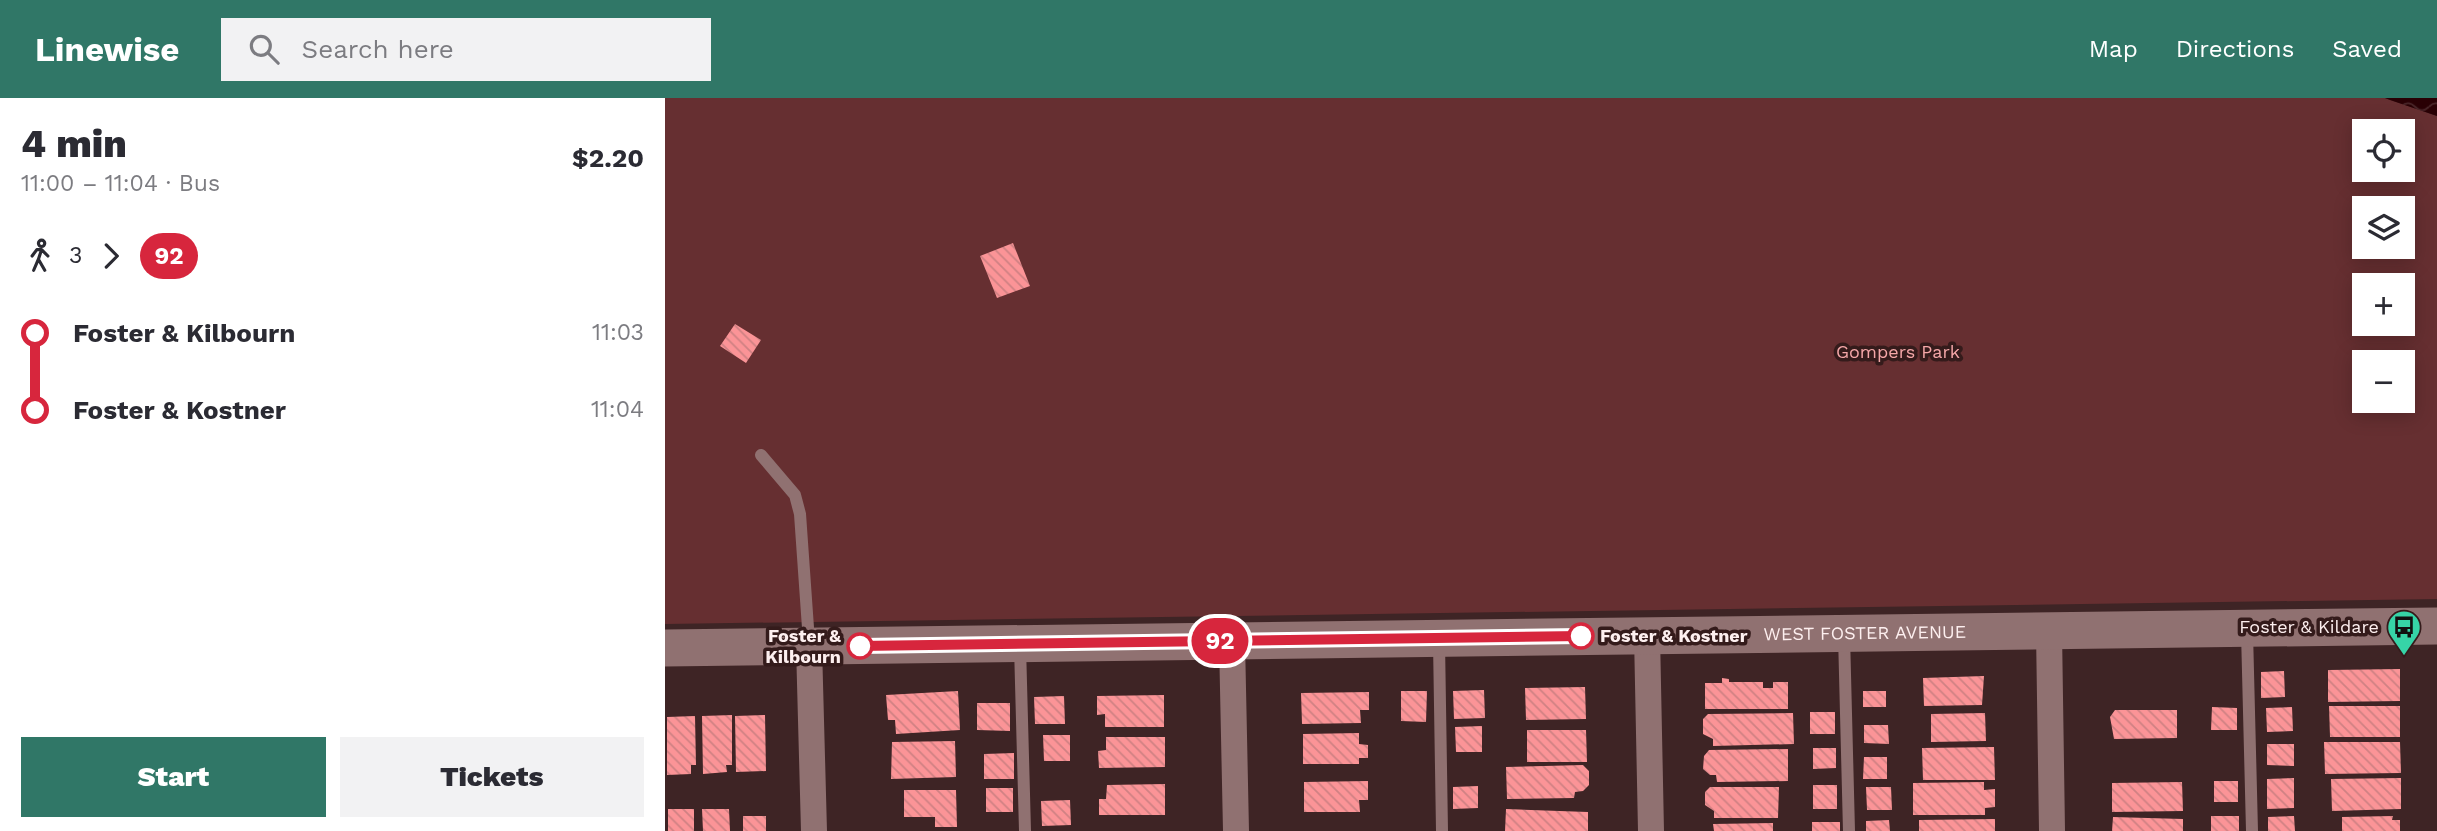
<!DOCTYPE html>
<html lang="en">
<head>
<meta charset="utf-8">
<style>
  body { margin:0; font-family:"Work Sans",sans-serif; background:#f2f2f3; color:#2b2b33; height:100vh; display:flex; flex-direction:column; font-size:26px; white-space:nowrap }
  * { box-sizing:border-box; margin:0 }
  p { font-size:23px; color:#7c7c81 }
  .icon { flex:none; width:38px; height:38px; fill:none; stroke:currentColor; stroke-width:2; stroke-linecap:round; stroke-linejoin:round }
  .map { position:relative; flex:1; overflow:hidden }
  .details { display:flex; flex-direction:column; background:#fff; width:665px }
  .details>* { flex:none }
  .badge { padding:0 14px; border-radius:23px; font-size:24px; line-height:46px }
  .buttons { position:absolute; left:1687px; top:21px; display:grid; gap:14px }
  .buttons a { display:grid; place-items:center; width:63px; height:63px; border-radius:0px; background:#fff; box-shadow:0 4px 18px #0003; font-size:35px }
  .map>.badge { position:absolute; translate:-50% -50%; box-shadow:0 0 0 4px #fff }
  .legs { display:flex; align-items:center; gap:10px; height:77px; padding:0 21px; font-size:23px }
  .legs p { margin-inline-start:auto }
  .overview { display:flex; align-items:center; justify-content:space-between; height:119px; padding:0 21px }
  h1 { font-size:38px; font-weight:800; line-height:52px }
  .action { display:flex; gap:14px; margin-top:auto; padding:14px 21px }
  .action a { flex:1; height:80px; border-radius:0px; background:#307767; color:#fff; font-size:28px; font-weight:800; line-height:80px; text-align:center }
  .action a+a { background:#f2f2f3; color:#2b2b33 }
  ul { padding:0 21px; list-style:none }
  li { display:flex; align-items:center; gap:24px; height:77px; font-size:26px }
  li i { display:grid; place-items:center; width:10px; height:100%; margin:0 9px; background:currentColor }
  li i::after { content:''; width:18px; height:18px; margin:-9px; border:5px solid; border-radius:50%; background:#fff }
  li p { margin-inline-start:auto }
  li:first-child i { background:linear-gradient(#0000 50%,currentColor 0) }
  li:last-child i { background:linear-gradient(currentColor 50%,#0000 0) }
  header { display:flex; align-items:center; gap:42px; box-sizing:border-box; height:98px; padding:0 35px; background:#307767; color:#fff }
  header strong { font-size:33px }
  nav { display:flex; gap:38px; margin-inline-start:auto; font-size:24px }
  .search { width:490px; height:63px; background:#f2f2f3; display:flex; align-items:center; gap:18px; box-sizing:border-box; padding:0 24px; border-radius:0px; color:#7c7c81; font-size:26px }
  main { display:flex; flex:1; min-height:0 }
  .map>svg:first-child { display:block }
  .park { fill:#662f31; fill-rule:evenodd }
  .water { fill:url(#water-waves) }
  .building { fill:url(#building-back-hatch) }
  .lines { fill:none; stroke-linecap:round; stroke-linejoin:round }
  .lane { stroke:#907171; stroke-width:12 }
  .street { stroke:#907171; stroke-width:26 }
  .secondary { stroke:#907171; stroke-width:37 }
  .line-1-casing { stroke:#fff; stroke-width:16 }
  .line-1 { stroke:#d7263d; stroke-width:10 }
  .stop-1-dot { fill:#fff; stroke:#d7263d; stroke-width:3.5 }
  .labels { text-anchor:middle; stroke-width:7; stroke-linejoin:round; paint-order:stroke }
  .park-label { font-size:18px; fill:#f5a7a8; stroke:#341b1b }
  .poi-label { font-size:18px; fill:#fdefef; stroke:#341b1b; text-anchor:end }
  .street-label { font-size:18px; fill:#fdefef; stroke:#341b1b }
  .stop-label { font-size:18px; font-weight:bold; fill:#fdefef; stroke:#341b1b; text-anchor:end }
</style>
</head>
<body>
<header>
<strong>Linewise</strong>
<div class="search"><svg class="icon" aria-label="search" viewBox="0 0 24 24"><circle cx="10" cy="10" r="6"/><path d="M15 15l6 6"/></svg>Search here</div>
<nav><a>Map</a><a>Directions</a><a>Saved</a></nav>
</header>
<main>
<section class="details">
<div class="overview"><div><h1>4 min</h1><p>11:00 – 11:04 · Bus</p></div><b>$2.20</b></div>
<div class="legs"><svg class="icon" aria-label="walk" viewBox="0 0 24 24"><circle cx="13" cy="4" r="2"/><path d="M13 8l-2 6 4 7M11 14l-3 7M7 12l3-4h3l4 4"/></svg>3<svg class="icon" aria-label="forward" viewBox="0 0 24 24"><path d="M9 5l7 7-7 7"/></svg><b class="badge" style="background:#d7263d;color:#fff">92</b></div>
<ul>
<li><i style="color:#d7263d"></i><b>Foster &amp; Kilbourn</b><p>11:03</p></li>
<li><i style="color:#d7263d"></i><b>Foster &amp; Kostner</b><p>11:04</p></li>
</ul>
<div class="action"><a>Start</a><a>Tickets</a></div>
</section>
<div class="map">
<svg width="1772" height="733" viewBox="0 0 1772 733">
  <defs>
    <pattern id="water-waves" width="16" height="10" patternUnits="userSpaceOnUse" patternTransform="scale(1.75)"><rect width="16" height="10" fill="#290004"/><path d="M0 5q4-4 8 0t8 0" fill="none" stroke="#492629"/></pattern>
    <pattern id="building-back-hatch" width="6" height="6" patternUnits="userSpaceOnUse" patternTransform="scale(1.75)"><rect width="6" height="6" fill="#fb9497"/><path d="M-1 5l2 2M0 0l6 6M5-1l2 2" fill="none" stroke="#cf8183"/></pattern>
  </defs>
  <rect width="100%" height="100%" fill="#3e2425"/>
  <path class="park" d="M 0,0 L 1720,0 L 1772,18 L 1772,501 L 0,526 ZM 1699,33 L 1738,33 L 1738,72 L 1699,72 ZM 1699,110 L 1738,110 L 1738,149 L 1699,149 ZM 1699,187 L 1738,187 L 1738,226 L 1699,226 ZM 1699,264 L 1738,264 L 1738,303 L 1699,303 Z"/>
  <path class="water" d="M 1720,0 L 1772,0 L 1772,18 L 1725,2 Z"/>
  <path class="building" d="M 348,145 L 365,188 L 332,200 L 315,158 Z
    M 70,226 L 96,242 L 81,265 L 55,248 Z
    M 1735,571 L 1735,603 L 1663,604 L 1663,572 Z
    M 1619,573 L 1620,599 L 1596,600 L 1596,574 Z
    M 1319,578 L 1317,607 L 1259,608 L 1258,580 Z
    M 1057,580 L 1064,581 L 1064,584 L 1098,584 L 1098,590 L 1108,590 L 1108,584 L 1123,584 L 1123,611 L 1040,611 L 1040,585 L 1057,585 Z
    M 920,589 L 921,621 L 861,622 L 860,590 Z
    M 819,592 L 820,620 L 789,621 L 788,593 Z
    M 293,593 L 295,632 L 231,636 L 230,622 L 223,622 L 221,597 Z
    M 736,593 L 762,593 L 761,624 L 736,623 Z
    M 1198,593 L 1221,593 L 1221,609 L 1198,609 Z
    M 704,594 L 704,612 L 695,612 L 696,625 L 637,626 L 636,595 Z
    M 499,597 L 499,629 L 440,629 L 440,616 L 432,617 L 432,598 Z
    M 399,598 L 400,626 L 370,626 L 369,599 Z
    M 312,605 L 345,605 L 345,633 L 312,632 Z
    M 1664,608 L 1735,608 L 1735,639 L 1665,639 Z
    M 1547,609 L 1572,610 L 1572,632 L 1546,632 Z
    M 1627,609 L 1628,633 L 1602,634 L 1601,610 Z
    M 1450,612 L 1512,612 L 1512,640 L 1449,641 L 1445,619 Z
    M 1145,614 L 1170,614 L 1170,636 L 1145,636 Z
    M 1128,615 L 1129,646 L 1048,648 L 1048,641 L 1038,636 L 1038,621 L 1043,616 Z
    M 1320,615 L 1321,643 L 1266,644 L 1266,616 Z
    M 67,617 L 67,667 L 61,667 L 62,674 L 38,676 L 37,618 Z
    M 100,617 L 101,673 L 71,674 L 70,618 Z
    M 30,618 L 31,667 L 26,667 L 26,676 L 2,677 L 2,619 Z
    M 1199,627 L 1223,627 L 1224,646 L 1199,645 Z
    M 817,628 L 817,654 L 791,654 L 790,629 Z
    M 862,632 L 921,632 L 922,664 L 862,664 Z
    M 694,635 L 694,646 L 703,647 L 703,660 L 694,660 L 694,666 L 638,666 L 638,636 Z
    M 378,637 L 405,637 L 405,663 L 379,663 Z
    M 441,639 L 500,639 L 500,669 L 434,670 L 433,653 L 441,652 Z
    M 290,643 L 291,679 L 226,681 L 227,644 Z
    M 1659,644 L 1735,644 L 1736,675 L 1660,676 Z
    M 1602,646 L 1629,646 L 1629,668 L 1602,667 Z
    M 1329,649 L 1330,682 L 1258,682 L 1257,650 Z
    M 1148,650 L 1171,650 L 1171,670 L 1148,671 Z
    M 1123,651 L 1123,683 L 1052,684 L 1051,677 L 1045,677 L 1038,671 L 1039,658 L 1044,652 Z
    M 349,655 L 349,681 L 319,681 L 319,656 Z
    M 1199,659 L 1222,659 L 1222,681 L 1198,681 Z
    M 918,667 L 924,673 L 924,687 L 918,693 L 910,694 L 909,700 L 842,701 L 841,669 Z
    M 1629,680 L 1629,710 L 1602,711 L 1602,681 Z
    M 1736,680 L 1736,711 L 1667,713 L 1666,681 Z
    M 703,683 L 703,702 L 694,702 L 695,714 L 639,714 L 639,684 Z
    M 1549,683 L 1573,683 L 1573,704 L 1549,704 Z
    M 1319,684 L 1319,692 L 1330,691 L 1330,709 L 1320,710 L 1320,717 L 1248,717 L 1248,685 Z
    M 1517,684 L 1518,713 L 1447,714 L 1447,685 Z
    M 500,686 L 500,717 L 434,717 L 434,701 L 441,701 L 442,687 Z
    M 1148,687 L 1172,687 L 1172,711 L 1148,711 Z
    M 813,688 L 813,710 L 788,711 L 788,689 Z
    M 1045,689 L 1114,689 L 1113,720 L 1049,720 L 1049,713 L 1040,707 L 1040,694 Z
    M 1201,689 L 1226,689 L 1227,712 L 1202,712 Z
    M 321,690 L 348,690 L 348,714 L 321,714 Z
    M 239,692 L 291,692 L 292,729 L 270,729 L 270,719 L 239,719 Z
    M 405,702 L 406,727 L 377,728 L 376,703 Z
    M 3,711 L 29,711 L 29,733 L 3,733 Z
    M 37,711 L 64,711 L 65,733 L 38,733 Z
    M 841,711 L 923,714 L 923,733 L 840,733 Z
    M 78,718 L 101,718 L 101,733 L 78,733 Z
    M 1546,718 L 1574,718 L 1574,733 L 1546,733 Z
    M 1629,718 L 1630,733 L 1603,733 L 1603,719 Z
    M 1728,718 L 1727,722 L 1735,722 L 1735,733 L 1677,733 L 1677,719 Z
    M 1448,719 L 1518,721 L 1518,733 L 1447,733 Z
    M 1330,721 L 1330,733 L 1254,733 L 1254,722 Z
    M 1224,722 L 1225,733 L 1201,733 L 1201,723 Z
    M 1147,724 L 1175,724 L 1175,733 L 1147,733 Z
    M 1108,725 L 1108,733 L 1049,733 L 1048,726 Z"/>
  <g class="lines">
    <path class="lane" d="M 96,357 L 130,397 L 135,416 L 144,544
      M 1582,534 L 1587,733
      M 1179,537 L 1184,733
      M 774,544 L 777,733
      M 355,548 L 360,733"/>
    <path class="street" d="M 1384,533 L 1387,733
      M 982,537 L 986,733
      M 567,543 L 571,733
      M 144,548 L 149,733"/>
    <path class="secondary" id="s1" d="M 0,550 L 1772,528"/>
  </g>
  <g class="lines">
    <g class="line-1-casing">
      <path id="line-1" d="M 195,548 L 916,538"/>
    </g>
    <use href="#line-1" class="line-1"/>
  </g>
  <defs>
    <g id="bus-pin" transform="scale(1.75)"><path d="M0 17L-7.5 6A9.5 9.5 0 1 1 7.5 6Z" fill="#36d4a7" stroke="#341b1b"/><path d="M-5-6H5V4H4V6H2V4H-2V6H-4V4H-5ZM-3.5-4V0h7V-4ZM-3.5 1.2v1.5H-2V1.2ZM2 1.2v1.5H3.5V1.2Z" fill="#111"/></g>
  </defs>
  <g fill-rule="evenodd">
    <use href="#bus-pin" x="1739" y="529"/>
  </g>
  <g class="stop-1-dot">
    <circle cx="916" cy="538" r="12"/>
    <circle cx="195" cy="548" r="12"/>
  </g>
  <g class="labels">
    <g class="park-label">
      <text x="1233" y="260">Gompers Park</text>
    </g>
    <g class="poi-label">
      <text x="1714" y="535">Foster &amp; Kildare</text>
    </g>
    <g class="street-label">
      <text dy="6" stroke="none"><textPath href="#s1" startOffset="1200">WEST FOSTER AVENUE</textPath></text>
    </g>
    <g class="stop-label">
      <text x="176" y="544">Foster &amp;<tspan x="176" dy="21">Kilbourn</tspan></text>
      <text x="935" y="544" text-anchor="start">Foster &amp; Kostner</text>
    </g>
  </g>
</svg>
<div class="buttons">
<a><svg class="icon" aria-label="locate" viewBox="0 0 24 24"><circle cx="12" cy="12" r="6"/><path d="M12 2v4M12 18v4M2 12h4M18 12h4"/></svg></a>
<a><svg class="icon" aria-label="layers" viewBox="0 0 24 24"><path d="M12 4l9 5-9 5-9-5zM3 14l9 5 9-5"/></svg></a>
<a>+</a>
<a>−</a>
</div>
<b class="badge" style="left:555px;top:543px;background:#d7263d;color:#fff">92</b>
</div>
</main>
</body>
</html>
